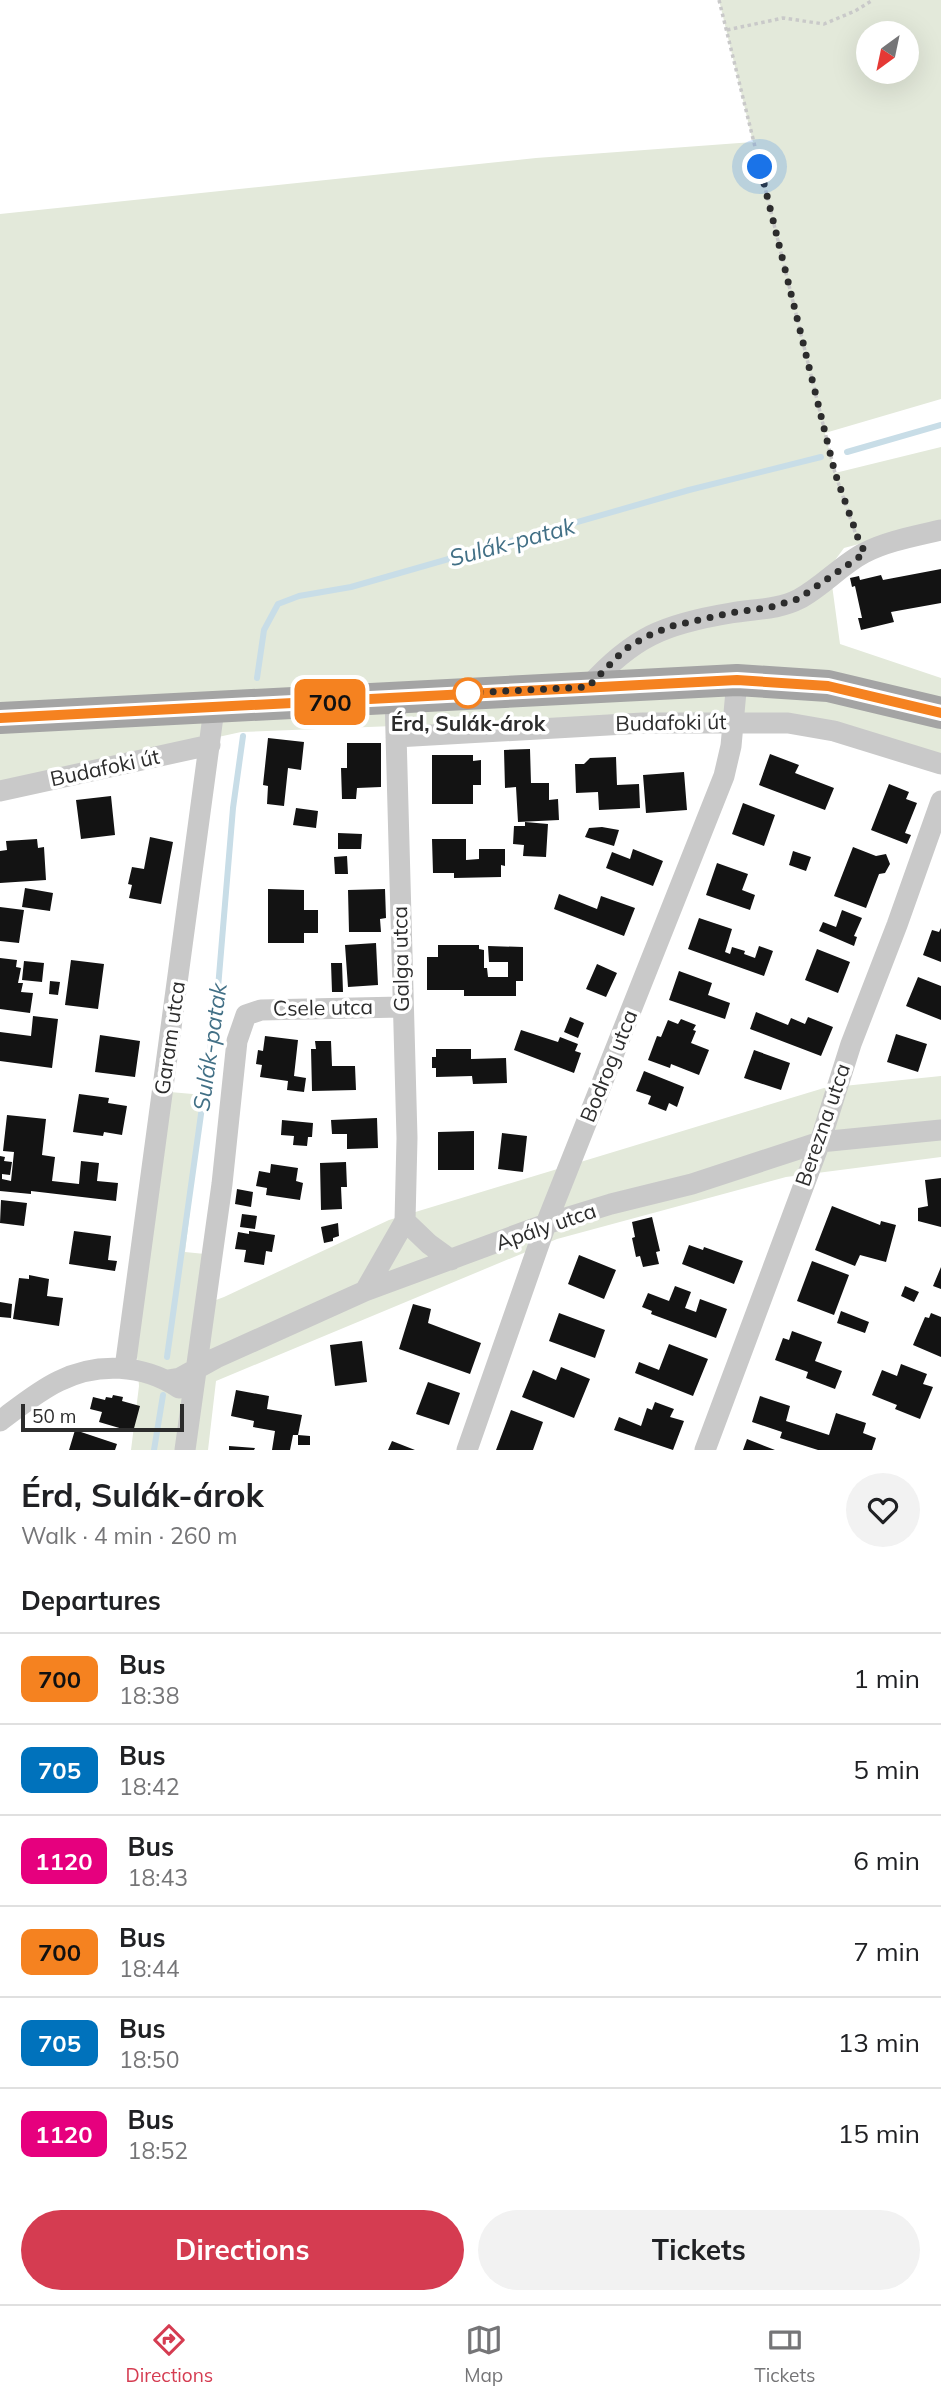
<!DOCTYPE html>
<html lang="en">
<head>
<meta charset="utf-8">
<style>
  body { margin:0; font-family:Mulish,sans-serif; background:#f2f2f2; color:#202124; height:100vh; display:flex; flex-direction:column; font-size:26px; white-space:nowrap }
  * { box-sizing:border-box; margin:0 }
  p { font-size:23px; color:#757577 }
  .icon { flex:none; width:38px; height:38px; fill:none; stroke:currentColor; stroke-width:2; stroke-linecap:round; stroke-linejoin:round }
  .map { position:relative; height:1450px; overflow:hidden }
  .details { display:flex; flex-direction:column; background:#fff; flex:1 }
  .details>* { flex:none }
  .badge { padding:0 14px; border-radius:10px; font-size:24px; line-height:46px }
  .needle { width:46px; rotate:213deg }
  .buttons { position:absolute; left:856px; top:21px; display:grid; gap:14px }
  .buttons a { display:grid; place-items:center; width:63px; height:63px; border-radius:50%; background:#fff; box-shadow:0 7px 28px #0002; font-size:35px }
  .scale { position:absolute; left:21px; bottom:18px; width:163px; box-sizing:border-box; padding-left:7px; border:4px solid #2c2c2c; border-top:0; font-size:19px; line-height:24px; white-space:nowrap; color:#2c2c2c; -webkit-text-stroke:5px #fff; paint-order:stroke }
  .you { position:absolute; width:35px; height:35px; margin:-18px; border:5px solid #fff; border-radius:50%; background:#1a73e8; box-shadow:0 0 0 10px #1a73e833 }
  .map>.badge { position:absolute; translate:-50% -50%; box-shadow:0 0 0 4px #fff }
  h2 { padding:0 21px; font-size:26px; line-height:63px }
  .round { display:grid; place-items:center; flex:none; width:74px; height:74px; border-radius:37px; background:#f2f2f2 }
  .head { display:flex; align-items:center; justify-content:space-between; height:119px; padding:0 21px }
  h1 { font-size:33px; font-weight:700; line-height:52px }
  .cta { display:flex; gap:14px; margin-top:auto; padding:14px 21px }
  .cta a { flex:1; height:80px; border-radius:42px; background:#d53c51; color:#fff; font-size:28px; font-weight:700; line-height:80px; text-align:center }
  .cta a+a { background:#f2f2f2; color:#202124 }
  ul { padding:0; list-style:none }
  li { display:flex; align-items:center; gap:21px; height:91px; padding:0 21px; border-top:2px solid #e0e0e0 }
  li div { flex:1 }
  li b { display:block; font-size:26px }
  li em { font-style:normal }
  li .badge { min-width:77px; font-weight:700; text-align:center }
  .menu { display:flex; justify-content:space-around; align-items:center; height:98px; border-top:2px solid #e0e0e0; background:#fff; font-size:19px; color:#757577 }
  .menu a { display:grid; justify-items:center; gap:4px }
  .menu .current { color:#d53c51 }
  .map>svg:first-child { display:block }
  .green { fill:#e3e9da; fill-rule:evenodd }
  .lines { fill:none; stroke-linecap:round; stroke-linejoin:round }
  .stream { stroke:#c8dde7; stroke-width:6 }
  .building { fill:#131313 }
  .path { stroke:#c9c9c9; stroke-width:3.5; stroke-dasharray:3.5 3.5; stroke-linecap:butt }
  .minor { stroke:#c9c9c9; stroke-width:21 }
  .primary { stroke:#a4a4a4; stroke-width:32 }
  .line-casing { stroke:#fff; stroke-width:16 }
  .line { stroke:#f58220; stroke-width:10 }
  .walk { stroke:#2c2c2c; stroke-width:7; stroke-dasharray:0 12.6 }
  .stop-dot { fill:#fff; stroke:#f58220; stroke-width:3.5 }
  .labels { text-anchor:middle; stroke-width:7; stroke-linejoin:round; paint-order:stroke }
  .street-label { font-size:21px; fill:#2c2c2c; stroke:#fff }
  .stop-label { font-size:21px; font-weight:bold; fill:#2c2c2c; stroke:#fff }
  .water-label { font-size:23px; font-style:italic; fill:#427086; stroke:#fff }
</style>
</head>
<body>
<div class="map">
<svg width="941" height="1450" viewBox="0 0 941 1450">
  <rect width="100%" height="100%" fill="#fff"/>
  <path class="green" d="M 719,0 L 941,0 L 941,399 L 825,433 L 835,473 L 941,447 L 941,522 L 844,548 L 827,571 L 832,585 L 840,644 L 941,678 L 941,756 L 834,724 L 419,725 L 241,732 L 0,785 L 0,214 L 536,158 L 753,142 ZM 868,33 L 906,33 L 906,72 L 868,72 Z
    M 941,1076 L 941,1157 L 786,1177 L 557,1239 L 216,1381 L 208,1450 L 131,1450 L 139,1386 L 136,1342 L 170,1092 L 204,1095 L 185,1252 L 205,1254 L 197,1307 L 224,1297 L 389,1220 L 824,1088 Z"/>
  <g class="lines">
    <path class="stream" d="M 847,452 L 941,425
      M 257,678 L 264,630 L 278,604 L 299,596 L 351,587 L 689,490 L 821,457
      M 167,1357 L 217,1000 L 233,808 L 243,736
      M 154,1450 L 163,1395"/>
  </g>
  <path class="building" d="M 941,569 L 941,603 L 891,612 L 894,622 L 861,630 L 858,618 L 862,618 L 855,586 L 852,587 L 850,578 L 859,576 L 860,580 L 881,575 L 883,580 Z
    M 268,738 L 304,742 L 301,770 L 288,768 L 284,806 L 267,804 L 268,786 L 263,785 Z
    M 347,743 L 381,743 L 381,787 L 357,788 L 356,799 L 342,799 L 341,768 L 347,768 Z
    M 530,749 L 531,783 L 549,783 L 549,800 L 558,799 L 559,820 L 518,822 L 516,787 L 505,788 L 504,750 Z
    M 770,754 L 799,765 L 795,773 L 834,788 L 825,810 L 759,785 Z
    M 432,755 L 473,755 L 473,761 L 481,760 L 481,785 L 473,785 L 473,804 L 432,804 Z
    M 616,757 L 617,785 L 639,784 L 640,808 L 599,810 L 598,792 L 576,793 L 575,764 L 584,764 L 590,758 Z
    M 684,772 L 687,810 L 646,813 L 643,775 Z
    M 889,784 L 909,792 L 906,799 L 917,803 L 905,833 L 911,835 L 907,844 L 871,830 Z
    M 111,796 L 115,835 L 81,839 L 76,800 Z
    M 743,803 L 775,815 L 764,846 L 732,834 Z
    M 296,808 L 318,811 L 316,828 L 293,825 Z
    M 525,822 L 548,824 L 546,857 L 523,856 L 524,845 L 513,844 L 514,826 L 525,826 Z
    M 602,827 L 619,830 L 614,846 L 585,837 L 589,828 Z
    M 338,833 L 362,834 L 361,849 L 338,849 Z
    M 150,837 L 173,842 L 161,904 L 129,898 L 132,885 L 128,884 L 132,867 L 144,869 Z
    M 37,839 L 38,848 L 44,847 L 46,880 L 0,883 L 0,851 L 7,850 L 6,841 Z
    M 432,839 L 466,839 L 466,860 L 479,859 L 479,849 L 505,849 L 505,866 L 501,865 L 501,877 L 454,878 L 454,873 L 433,873 Z
    M 853,847 L 876,856 L 886,854 L 890,864 L 885,873 L 879,874 L 866,908 L 834,896 Z
    M 633,849 L 663,861 L 653,886 L 606,868 L 612,852 L 630,859 Z
    M 793,851 L 811,857 L 806,871 L 789,865 Z
    M 347,856 L 348,874 L 335,874 L 334,857 Z
    M 717,863 L 748,874 L 742,890 L 755,895 L 750,910 L 706,895 Z
    M 25,888 L 53,893 L 50,911 L 22,907 Z
    M 268,889 L 304,890 L 304,910 L 318,910 L 318,933 L 304,933 L 304,943 L 268,943 Z
    M 385,889 L 386,918 L 380,919 L 381,932 L 349,932 L 348,890 Z
    M 559,894 L 597,909 L 601,896 L 635,908 L 624,936 L 554,909 Z
    M 0,907 L 24,910 L 19,943 L 0,941 Z
    M 842,910 L 862,918 L 854,936 L 857,937 L 854,946 L 819,931 L 823,922 L 836,927 Z
    M 699,918 L 732,929 L 725,952 L 730,954 L 732,947 L 745,951 L 744,954 L 755,958 L 759,946 L 773,951 L 764,976 L 688,949 Z
    M 941,928 L 941,962 L 923,955 L 932,930 L 939,932 Z
    M 376,943 L 378,985 L 348,987 L 345,945 Z
    M 438,945 L 479,945 L 479,949 L 484,950 L 484,968 L 487,968 L 488,977 L 508,977 L 508,962 L 489,962 L 488,946 L 523,947 L 523,981 L 516,981 L 516,996 L 464,996 L 464,990 L 427,990 L 427,957 L 438,957 Z
    M 817,949 L 850,962 L 838,993 L 805,980 Z
    M 0,958 L 17,960 L 16,967 L 21,968 L 18,983 L 23,983 L 21,992 L 33,993 L 30,1013 L 0,1009 Z
    M 71,960 L 104,964 L 98,1009 L 65,1005 Z
    M 24,961 L 44,963 L 42,982 L 22,980 Z
    M 331,963 L 342,963 L 343,992 L 332,992 Z
    M 597,964 L 617,973 L 606,997 L 586,989 Z
    M 679,971 L 712,983 L 708,995 L 730,1003 L 725,1019 L 669,1000 Z
    M 918,977 L 941,986 L 941,1020 L 906,1006 Z
    M 50,981 L 60,982 L 58,995 L 49,994 Z
    M 756,1012 L 788,1025 L 791,1018 L 805,1024 L 808,1017 L 833,1027 L 821,1056 L 750,1029 Z
    M 33,1016 L 58,1019 L 52,1068 L 0,1061 L 0,1032 L 31,1036 Z
    M 570,1017 L 584,1023 L 578,1038 L 564,1032 Z
    M 681,1019 L 696,1025 L 693,1030 L 696,1031 L 691,1043 L 709,1050 L 699,1075 L 671,1064 L 670,1068 L 648,1060 L 657,1036 L 661,1037 L 668,1020 L 678,1024 Z
    M 521,1030 L 558,1042 L 560,1037 L 578,1044 L 575,1051 L 581,1053 L 574,1073 L 514,1050 Z
    M 896,1034 L 927,1044 L 918,1072 L 887,1062 Z
    M 100,1035 L 140,1041 L 135,1077 L 95,1072 Z
    M 265,1036 L 298,1040 L 294,1076 L 306,1078 L 304,1092 L 287,1090 L 288,1081 L 260,1077 L 262,1065 L 256,1064 L 258,1050 L 263,1051 Z
    M 315,1041 L 331,1041 L 332,1066 L 355,1066 L 356,1090 L 312,1091 L 311,1049 L 316,1049 Z
    M 436,1049 L 471,1049 L 471,1059 L 506,1058 L 507,1083 L 473,1084 L 472,1076 L 436,1077 L 436,1068 L 432,1068 L 432,1057 L 436,1057 Z
    M 754,1050 L 790,1063 L 781,1090 L 744,1078 Z
    M 644,1071 L 684,1087 L 677,1107 L 669,1103 L 666,1111 L 648,1104 L 651,1096 L 636,1091 Z
    M 79,1094 L 109,1098 L 108,1103 L 127,1106 L 122,1135 L 104,1132 L 103,1136 L 73,1132 Z
    M 7,1115 L 46,1119 L 42,1155 L 55,1157 L 52,1181 L 79,1184 L 81,1161 L 99,1163 L 97,1181 L 118,1183 L 116,1201 L 31,1191 L 31,1194 L 0,1191 L 0,1156 L 5,1157 L 4,1161 L 12,1162 L 10,1175 L 2,1174 L 2,1179 L 11,1181 L 14,1152 L 3,1151 Z
    M 377,1118 L 378,1148 L 347,1149 L 347,1134 L 332,1134 L 331,1120 Z
    M 282,1120 L 313,1123 L 312,1137 L 308,1137 L 307,1146 L 293,1145 L 294,1136 L 281,1135 Z
    M 474,1131 L 474,1170 L 438,1170 L 438,1132 Z
    M 502,1133 L 527,1136 L 523,1172 L 498,1169 Z
    M 346,1162 L 347,1187 L 341,1187 L 342,1209 L 321,1210 L 320,1163 Z
    M 271,1164 L 298,1168 L 296,1181 L 303,1183 L 300,1200 L 266,1195 L 267,1188 L 256,1186 L 259,1171 L 270,1173 Z
    M 941,1178 L 941,1227 L 918,1221 L 918,1208 L 928,1206 L 925,1180 Z
    M 237,1189 L 253,1192 L 251,1207 L 235,1204 Z
    M 1,1200 L 27,1203 L 24,1226 L 0,1223 Z
    M 832,1206 L 880,1225 L 881,1221 L 896,1225 L 886,1262 L 860,1255 L 855,1266 L 815,1250 Z
    M 242,1214 L 257,1216 L 255,1229 L 240,1227 Z
    M 652,1217 L 660,1251 L 656,1252 L 659,1264 L 643,1267 L 640,1256 L 636,1257 L 632,1238 L 635,1237 L 632,1222 Z
    M 338,1223 L 339,1236 L 333,1238 L 333,1241 L 324,1243 L 321,1227 Z
    M 74,1231 L 111,1236 L 108,1260 L 117,1261 L 115,1271 L 69,1264 Z
    M 249,1231 L 275,1235 L 272,1252 L 266,1251 L 264,1265 L 244,1262 L 246,1250 L 235,1249 L 238,1232 L 249,1234 Z
    M 689,1245 L 703,1250 L 704,1247 L 743,1261 L 734,1284 L 682,1264 Z
    M 579,1255 L 616,1270 L 604,1299 L 568,1284 Z
    M 812,1261 L 849,1275 L 834,1315 L 797,1301 Z
    M 941,1267 L 941,1289 L 933,1286 Z
    M 29,1275 L 49,1279 L 47,1296 L 63,1298 L 59,1326 L 13,1319 L 19,1278 L 29,1279 Z
    M 675,1286 L 691,1292 L 685,1308 L 696,1312 L 700,1299 L 727,1309 L 716,1338 L 651,1314 L 652,1311 L 642,1307 L 648,1293 L 669,1301 Z
    M 905,1286 L 919,1292 L 914,1302 L 901,1296 Z
    M 0,1302 L 12,1304 L 11,1318 L 0,1317 Z
    M 413,1304 L 431,1309 L 428,1323 L 481,1343 L 470,1374 L 399,1349 Z
    M 841,1311 L 869,1322 L 865,1333 L 837,1323 Z
    M 559,1313 L 605,1330 L 595,1358 L 549,1341 Z
    M 931,1313 L 941,1317 L 941,1357 L 913,1345 L 925,1317 L 929,1318 Z
    M 792,1331 L 822,1342 L 815,1361 L 842,1371 L 835,1389 L 806,1378 L 808,1372 L 775,1360 L 783,1338 L 789,1340 Z
    M 362,1341 L 367,1382 L 335,1386 L 330,1345 Z
    M 669,1344 L 708,1359 L 693,1396 L 635,1373 L 639,1362 L 659,1370 Z
    M 901,1364 L 927,1374 L 923,1384 L 933,1387 L 920,1419 L 895,1409 L 897,1405 L 872,1395 L 882,1370 L 897,1376 Z
    M 561,1367 L 590,1379 L 574,1418 L 522,1397 L 533,1370 L 556,1380 Z
    M 428,1382 L 460,1393 L 449,1425 L 416,1414 Z
    M 236,1390 L 269,1396 L 267,1409 L 302,1415 L 298,1435 L 293,1435 L 290,1450 L 272,1450 L 275,1431 L 253,1427 L 254,1421 L 231,1416 Z
    M 113,1395 L 123,1397 L 122,1401 L 140,1406 L 133,1432 L 99,1422 L 102,1412 L 90,1409 L 93,1397 L 105,1400 L 106,1397 L 112,1398 Z
    M 760,1396 L 790,1406 L 786,1421 L 829,1435 L 836,1413 L 866,1423 L 863,1433 L 876,1438 L 872,1450 L 818,1450 L 780,1438 L 782,1432 L 752,1422 Z
    M 655,1402 L 674,1409 L 670,1417 L 684,1421 L 673,1450 L 614,1430 L 619,1417 L 641,1426 L 647,1408 L 652,1410 Z
    M 511,1410 L 543,1422 L 533,1450 L 496,1450 Z
    M 75,1430 L 117,1444 L 115,1450 L 69,1450 Z
    M 298,1435 L 310,1436 L 310,1445 L 298,1445 Z
    M 747,1439 L 775,1450 L 743,1450 Z
    M 392,1441 L 415,1450 L 388,1450 Z
    M 229,1446 L 255,1448 L 254,1450 L 229,1450 Z"/>
  <g class="lines">
    <path class="path" d="M 719,0 L 835,473 L 856,535
      M 727,30 L 783,18 L 824,24 L 855,11 L 873,0"/>
    <path class="minor" d="M 588,687 C 633,637 664,624 731,613 C 753,609 778,610 799,599 C 822,587 841,565 864,553 C 887,541 916,536 941,530
      M 396,737 L 643,723 L 788,723 L 834,731 L 941,764
      M 0,791 L 210,745
      M 405,1221 L 429,1244 L 451,1260
      M 365,1291 L 405,1221 L 407,1138 L 395,697
      M 125,1368 L 214,709
      M 168,1380 L 180,1378 L 216,1358 L 365,1291 L 546,1224 L 611,1204 L 692,1184 L 820,1142 L 941,1130
      M 0,1421 C 19,1407 38,1391 59,1381 C 97,1362 143,1364 179,1388
      M 185,1450 L 222,1184 L 237,1041 L 246,1015 L 261,1010 L 401,1007
      M 467,1450 L 546,1224 L 724,776 L 731,746 L 737,680
      M 705,1450 L 820,1142 L 851,1044 L 897,925 L 941,801"/>
    <path class="primary" d="M 0,718 L 737,680 L 828,686 L 941,713"/>
  </g>
  <g class="lines">
    <g class="line-casing">
      <path id="line" d="M 0,718 L 737,680 L 828,686 L 941,713"/>
    </g>
    <use href="#line" class="line"/>
    <path class="walk" d="M 468,693 L 588,687 L 624,650 L 645,637 L 672,626 L 730,613 L 771,607 L 798,599 L 865,553 L 858,538 L 835,473 L 760,167"/>
  </g>
  <circle class="stop-dot" cx="468" cy="693" r="14"/>
  <g class="labels">
    <g class="street-label">
      <text transform="translate(671 723) rotate(-1)" y="7">Budafoki út</text>
      <text transform="translate(105 768) rotate(-12)" y="7">Budafoki út</text>
      <text transform="translate(401 959) rotate(-91)" y="7">Galga utca</text>
      <text transform="translate(323 1008) rotate(-1)" y="7">Csele utca</text>
      <text transform="translate(170 1038) rotate(-82)" y="7">Garam utca</text>
      <text transform="translate(609 1066) rotate(-68)" y="7">Bodrog utca</text>
      <text transform="translate(823 1125) rotate(-71)" y="7">Berezna utca</text>
      <text transform="translate(546 1227) rotate(-19)" y="7">Apály utca</text>
    </g>
    <g class="stop-label">
      <text x="468" y="731">Érd, Sulák-árok</text>
    </g>
    <g class="water-label">
      <text transform="translate(512 542) rotate(-15)" y="8">Sulák-patak</text>
      <text transform="translate(210 1047) rotate(-82)" y="8">Sulák-patak</text>
    </g>
  </g>
</svg>
<div class="buttons">
<a><svg class="needle" viewBox="-14 -14 28 28"><path d="M0-13l5 13h-10z" fill="#e53935"/><path d="M0 13l5-13h-10z" fill="#757577"/></svg></a>
</div>
<div class="scale">50 m</div>
<div class="you" style="left:760px;top:167px"></div>
<b class="badge" style="left:330px;top:702px;background:#f58220;color:#111">700</b>
</div>
<section class="details">
<div class="head"><div><h1>Érd, Sulák-árok</h1><p>Walk · 4 min · 260 m</p></div><a class="round"><svg class="icon" aria-label="heart" viewBox="0 0 24 24"><path d="M12 20l-8-8c-3-5 5-10 8-4 3-6 11-1 8 4z"/></svg></a></div>
<h2>Departures</h2>
<ul>
<li><span class="badge" style="background:#f58220;color:#111">700</span><div><b>Bus</b><p>18:38</p></div><em>1 min</em></li>
<li><span class="badge" style="background:#0072bc;color:#fff">705</span><div><b>Bus</b><p>18:42</p></div><em>5 min</em></li>
<li><span class="badge" style="background:#e6007e;color:#fff">1120</span><div><b>Bus</b><p>18:43</p></div><em>6 min</em></li>
<li><span class="badge" style="background:#f58220;color:#111">700</span><div><b>Bus</b><p>18:44</p></div><em>7 min</em></li>
<li><span class="badge" style="background:#0072bc;color:#fff">705</span><div><b>Bus</b><p>18:50</p></div><em>13 min</em></li>
<li><span class="badge" style="background:#e6007e;color:#fff">1120</span><div><b>Bus</b><p>18:52</p></div><em>15 min</em></li>
</ul>
<div class="cta"><a>Directions</a><a>Tickets</a></div>
</section>
<nav class="menu">
<a class="current"><svg class="icon" aria-label="directions" viewBox="0 0 24 24"><path d="M12 3l9 9-9 9-9-9zM9 14v-3h6M13 9l2 2-2 2"/></svg>Directions</a>
<a><svg class="icon" aria-label="map" viewBox="0 0 24 24"><path d="M3 6l6-2 6 2 6-2v14l-6 2-6-2-6 2zM9 4v14M15 6v14"/></svg>Map</a>
<a><svg class="icon" aria-label="tickets" viewBox="0 0 24 24"><path d="M3 7h18v10H3zM15 7v10"/></svg>Tickets</a>
</nav>
</body>
</html>
